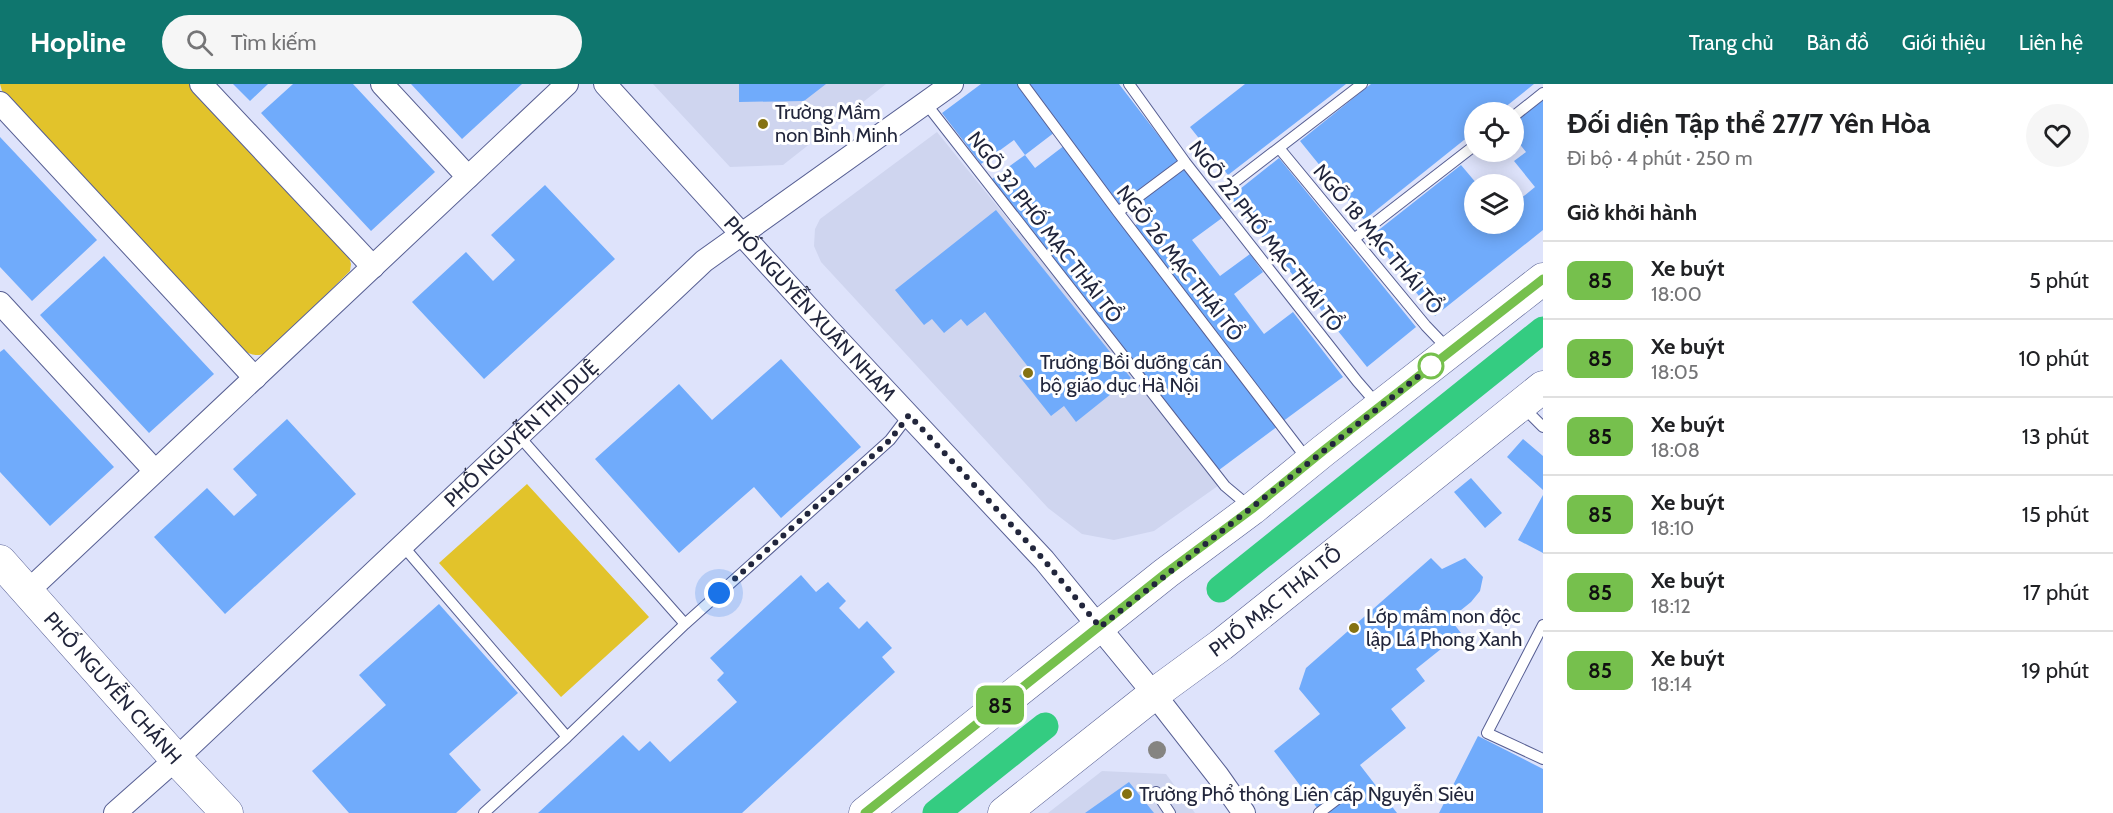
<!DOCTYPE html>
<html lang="vi">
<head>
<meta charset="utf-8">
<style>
  body { margin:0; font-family:Cabin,sans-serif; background:#f6f6f6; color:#202124; height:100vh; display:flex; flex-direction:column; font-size:22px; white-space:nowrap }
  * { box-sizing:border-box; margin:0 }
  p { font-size:20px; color:#757577 }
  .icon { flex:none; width:33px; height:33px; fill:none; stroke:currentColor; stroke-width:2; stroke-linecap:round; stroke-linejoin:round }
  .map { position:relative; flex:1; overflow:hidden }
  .details { display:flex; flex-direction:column; background:#fff; width:570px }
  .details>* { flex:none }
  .badge { padding:0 12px; border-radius:9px; font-size:21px; line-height:39px }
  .tools { position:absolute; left:1464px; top:18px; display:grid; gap:12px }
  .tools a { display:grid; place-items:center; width:60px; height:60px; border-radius:50%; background:#fff; box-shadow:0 3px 15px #0003; font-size:30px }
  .you { position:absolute; width:30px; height:30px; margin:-15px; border:4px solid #fff; border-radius:50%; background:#1a73e8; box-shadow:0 0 0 9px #1a73e833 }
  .map>.badge { position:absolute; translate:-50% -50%; box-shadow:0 0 0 3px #fff }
  h2 { padding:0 24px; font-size:22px; line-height:54px }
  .round { display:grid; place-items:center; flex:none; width:63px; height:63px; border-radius:32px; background:#f6f6f6 }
  .overview { display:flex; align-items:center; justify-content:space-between; height:102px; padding:0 24px }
  h1 { font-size:28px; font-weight:800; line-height:45px }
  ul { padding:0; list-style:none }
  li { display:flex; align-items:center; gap:18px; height:78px; padding:0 24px; border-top:2px solid #e0e0e0 }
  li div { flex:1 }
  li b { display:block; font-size:22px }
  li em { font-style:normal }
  li .badge { min-width:66px; font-weight:700; text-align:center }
  header { display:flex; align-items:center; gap:36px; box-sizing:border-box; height:84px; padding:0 30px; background:#0f766e; color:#fff }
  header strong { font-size:28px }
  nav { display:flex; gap:33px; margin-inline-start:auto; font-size:21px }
  .search { width:420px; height:54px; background:#f6f6f6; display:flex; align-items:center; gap:15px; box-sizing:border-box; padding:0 21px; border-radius:33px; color:#757577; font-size:22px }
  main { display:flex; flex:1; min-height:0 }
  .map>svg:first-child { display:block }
  .built { fill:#cfd5ef }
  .green { fill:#e2c32b }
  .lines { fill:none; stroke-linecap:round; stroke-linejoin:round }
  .canal { stroke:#34cc81; stroke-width:27 }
  .building { fill:#70abfb }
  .lane-casing { stroke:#575f93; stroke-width:12 }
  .street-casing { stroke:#575f93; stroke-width:24 }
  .secondary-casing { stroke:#575f93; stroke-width:33 }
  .lane { stroke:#fff; stroke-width:10 }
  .street { stroke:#fff; stroke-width:22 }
  .secondary { stroke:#fff; stroke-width:32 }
  .tree { fill:#858481 }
  .line-casing { stroke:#fff; stroke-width:14 }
  .line { stroke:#76c04d; stroke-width:9 }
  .walk { stroke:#22263c; stroke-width:6; stroke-dasharray:0 10.8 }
  .poi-dot { fill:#857212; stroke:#fff; stroke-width:2 }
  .stop-dot { fill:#fff; stroke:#76c04d; stroke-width:3 }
  .labels { text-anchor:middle; stroke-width:6; stroke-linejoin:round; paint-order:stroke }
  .poi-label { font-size:20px; fill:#22263c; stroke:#fff; text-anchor:start }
  .street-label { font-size:20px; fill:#22263c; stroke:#fff }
</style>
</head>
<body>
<header>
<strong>Hopline</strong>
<div class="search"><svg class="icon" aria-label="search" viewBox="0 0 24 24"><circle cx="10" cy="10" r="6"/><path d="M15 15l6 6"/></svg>Tìm kiếm</div>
<nav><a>Trang chủ</a><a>Bản đồ</a><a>Giới thiệu</a><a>Liên hệ</a></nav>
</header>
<main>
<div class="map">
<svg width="1543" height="729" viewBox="0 0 1543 729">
  <rect width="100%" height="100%" fill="#dee3fb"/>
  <path class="built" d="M 653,0 L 886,0 L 783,81 L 730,83 Z
    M 937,48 L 1222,399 L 1154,447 L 1114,456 L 1082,450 L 1048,424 L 821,178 L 814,162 L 815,145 L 820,135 Z
    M 1102,687 L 1166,690 L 1195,729 L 1048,729 Z"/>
  <path class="green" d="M 0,0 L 189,0 L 348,170 L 351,180 L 350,187 L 267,269 C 256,273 251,271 241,265 L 2,7 Z
    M 527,400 L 649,533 L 561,613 L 439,479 Z"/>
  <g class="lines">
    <path class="canal" d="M 1220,505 L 1543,246
      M 936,729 L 1045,642"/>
  </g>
  <path class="building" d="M 233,0 L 268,0 L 250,17 Z
    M 293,0 L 353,0 L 435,88 L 371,147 L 261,29 Z
    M 411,0 L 522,0 L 462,55 Z
    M 739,0 L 826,0 L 804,17 L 739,18 Z
    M 981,0 L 1018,0 L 1055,48 L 1025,71 L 1014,56 L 981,80 L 942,29 Z
    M 1025,0 L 1119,0 L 1222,134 L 1192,156 L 1220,192 L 1250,170 L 1263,188 L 1234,210 L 1264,250 L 1293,228 L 1343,293 L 1282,338 L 1133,143 L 1148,132 L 1136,115 L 1120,126 Z
    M 1245,0 L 1346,0 L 1228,91 L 1190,43 Z
    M 1371,0 L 1534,0 L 1499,28 L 1474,28 L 1474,48 L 1364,136 L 1300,57 Z
    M 1543,15 L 1543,146 L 1435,232 L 1371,152 L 1461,81 L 1477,100 L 1474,100 L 1474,140 L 1514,140 L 1514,120 L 1535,103 L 1514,77 L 1526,68 L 1514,53 L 1514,39 Z
    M 0,53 L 97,156 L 32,217 L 0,183 Z
    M 1065,61 L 1278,342 L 1215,389 L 992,95 L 1025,71 L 1035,84 Z
    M 1279,74 L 1416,243 L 1367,283 L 1230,113 Z
    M 545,101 L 615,175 L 484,295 L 412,218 L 466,168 L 493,197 L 515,176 L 491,151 Z
    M 996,126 L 1131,294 L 1076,338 L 1064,322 L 1051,332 L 1019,292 L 1029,284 L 985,228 L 967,242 L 961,235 L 944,249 L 932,235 L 924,241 L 895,206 Z
    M 104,172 L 214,290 L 149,349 L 40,231 Z
    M 4,265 L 114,383 L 50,442 L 0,388 L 0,268 Z
    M 781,275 L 861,363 L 781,434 L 754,403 L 679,469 L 595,375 L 679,300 L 712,336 Z
    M 287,335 L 356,410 L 225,530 L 154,453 L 207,404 L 234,432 L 257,411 L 233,385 Z
    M 1523,355 L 1543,372 L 1543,406 L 1507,373 Z
    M 1471,394 L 1502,429 L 1485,444 L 1454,408 Z
    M 1543,411 L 1543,469 L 1518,456 Z
    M 1431,474 L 1442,485 L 1465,474 L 1483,493 L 1480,507 L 1471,518 L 1450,535 L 1461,549 L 1416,585 L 1425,597 L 1391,625 L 1406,644 L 1360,681 L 1397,729 L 1321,729 L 1274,667 L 1320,630 L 1299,605 L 1306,584 Z
    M 801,491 L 816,508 L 828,498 L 846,517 L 839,524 L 859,545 L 867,537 L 892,564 L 882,573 L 895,588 L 742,729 L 538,729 L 623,651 L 639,667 L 650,657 L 670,678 L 737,618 L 717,596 L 724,589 L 710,574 Z
    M 439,520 L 518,609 L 449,670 L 481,706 L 456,729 L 349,729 L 312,687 L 386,621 L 359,591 Z
    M 1478,652 L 1543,685 L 1543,729 L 1439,729 Z
    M 1129,698 L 1154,729 L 1085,729 Z"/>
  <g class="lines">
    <g class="lane-casing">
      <path id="lane" d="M 1023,0 L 1118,128 L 1307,375
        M 1129,0 L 1185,78 L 1357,297 L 1377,320
        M 927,18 L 931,26 L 1225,402 L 1250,423
        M 1514,32 L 1543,9
        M 1279,64 L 1426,242 L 1448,265
        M 1228,103 L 1362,0
        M 1118,128 L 1185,78
        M 1354,155 L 1474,62
        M 1524,324 L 1543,343
        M 403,462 L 567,653
        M 685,540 L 890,356 L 909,331
        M 1543,541 L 1487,649 L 1543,675
        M 1156,708 L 1170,729
        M 484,729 L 567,653 L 685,540 L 518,351
        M 1319,729 L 1349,706"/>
    </g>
    <g class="street-casing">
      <g id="street">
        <path d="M 201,0 L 373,183"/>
        <path d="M 382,0 L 468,93"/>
        <path id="s1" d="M 605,0 L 826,243 L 1044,476 L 1154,610 L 1218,692 L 1244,729"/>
        <path d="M 0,19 L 255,294"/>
        <path d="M 0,219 L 155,387"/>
        <path d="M 28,507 L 567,0"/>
        <path id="s2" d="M 115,729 L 176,675 L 704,177 L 952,0"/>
      </g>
    </g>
    <g class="secondary-casing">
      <g id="secondary">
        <path id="s3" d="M 0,477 L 176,675 L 227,729"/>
        <path d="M 865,729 L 1166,489 L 1252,425 L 1323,367 L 1543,195"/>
        <path id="s4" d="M 1004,729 L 1154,610 L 1221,561 L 1543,303"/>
      </g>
    </g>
    <use href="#lane" class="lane"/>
    <use href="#street" class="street"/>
    <use href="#secondary" class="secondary"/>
  </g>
  <circle class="tree" cx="1157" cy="666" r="9"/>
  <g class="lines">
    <g class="line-casing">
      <path id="line" d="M 865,729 L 1166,489 L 1252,425 L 1323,367 L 1543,195"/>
    </g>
    <use href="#line" class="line"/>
    <path class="walk" d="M 719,509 L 890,356 L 909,331 L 1044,476 L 1100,543 L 1433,281 L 1431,282"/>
  </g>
  <g class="poi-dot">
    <circle cx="763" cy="40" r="6"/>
    <circle cx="1028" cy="289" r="6"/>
    <circle cx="1354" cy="544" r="6"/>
    <circle cx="1127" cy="710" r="6"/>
  </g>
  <circle class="stop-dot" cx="1431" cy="282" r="12"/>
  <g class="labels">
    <g class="poi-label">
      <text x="775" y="35">Trường Mầm<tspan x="775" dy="23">non Bình Minh</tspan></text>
      <text x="1040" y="285">Trường Bồi dưỡng cán<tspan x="1040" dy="23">bộ giáo dục Hà Nội</tspan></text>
      <text x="1366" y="539">Lớp mầm non độc<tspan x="1366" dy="23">lập Lá Phong Xanh</tspan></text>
      <text x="1139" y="717">Trường Phổ thông Liên cấp Nguyễn Siêu</text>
    </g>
    <g class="street-label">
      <text transform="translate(1045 143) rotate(52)" y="7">NGÕ 32 PHỐ MẠC THÁI TỔ</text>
      <text transform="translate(1266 152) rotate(52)" y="7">NGÕ 22 PHỐ MẠC THÁI TỔ</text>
      <text transform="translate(1378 155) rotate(50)" y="7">NGÕ 18 MẠC THÁI TỔ</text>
      <text transform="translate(1180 179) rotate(52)" y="7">NGÕ 26 MẠC THÁI TỔ</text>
      <text dy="7" stroke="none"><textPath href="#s1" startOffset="304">PHỐ NGUYỄN XUÂN NHAM</textPath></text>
      <text dy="7" stroke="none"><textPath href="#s2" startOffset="556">PHỐ NGUYỄN THỊ DUỆ</textPath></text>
      <text dy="7" stroke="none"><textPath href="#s4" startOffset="344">PHỐ MẠC THÁI TỔ</textPath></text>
      <text dy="7" stroke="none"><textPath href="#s3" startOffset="170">PHỐ NGUYỄN CHÁNH</textPath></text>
    </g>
  </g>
</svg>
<div class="tools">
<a><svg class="icon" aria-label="locate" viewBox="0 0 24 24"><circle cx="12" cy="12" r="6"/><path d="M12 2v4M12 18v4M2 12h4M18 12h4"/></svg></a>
<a><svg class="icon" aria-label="layers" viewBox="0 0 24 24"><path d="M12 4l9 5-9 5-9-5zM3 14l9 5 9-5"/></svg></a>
</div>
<div class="you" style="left:719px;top:509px"></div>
<b class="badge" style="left:1000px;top:621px;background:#76c04d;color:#111">85</b>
</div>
<section class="details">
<div class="overview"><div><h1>Đối diện Tập thể 27/7 Yên Hòa</h1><p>Đi bộ · 4 phút · 250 m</p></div><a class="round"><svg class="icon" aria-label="heart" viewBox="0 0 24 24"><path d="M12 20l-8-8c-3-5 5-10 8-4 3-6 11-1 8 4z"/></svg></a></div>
<h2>Giờ khởi hành</h2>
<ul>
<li><span class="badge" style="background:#76c04d;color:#111">85</span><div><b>Xe buýt</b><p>18:00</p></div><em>5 phút</em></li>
<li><span class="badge" style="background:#76c04d;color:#111">85</span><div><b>Xe buýt</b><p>18:05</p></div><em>10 phút</em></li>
<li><span class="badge" style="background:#76c04d;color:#111">85</span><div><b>Xe buýt</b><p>18:08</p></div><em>13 phút</em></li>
<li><span class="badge" style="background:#76c04d;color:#111">85</span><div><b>Xe buýt</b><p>18:10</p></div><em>15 phút</em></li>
<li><span class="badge" style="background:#76c04d;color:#111">85</span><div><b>Xe buýt</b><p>18:12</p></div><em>17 phút</em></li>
<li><span class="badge" style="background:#76c04d;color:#111">85</span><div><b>Xe buýt</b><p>18:14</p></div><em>19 phút</em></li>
</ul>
</section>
</main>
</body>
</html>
